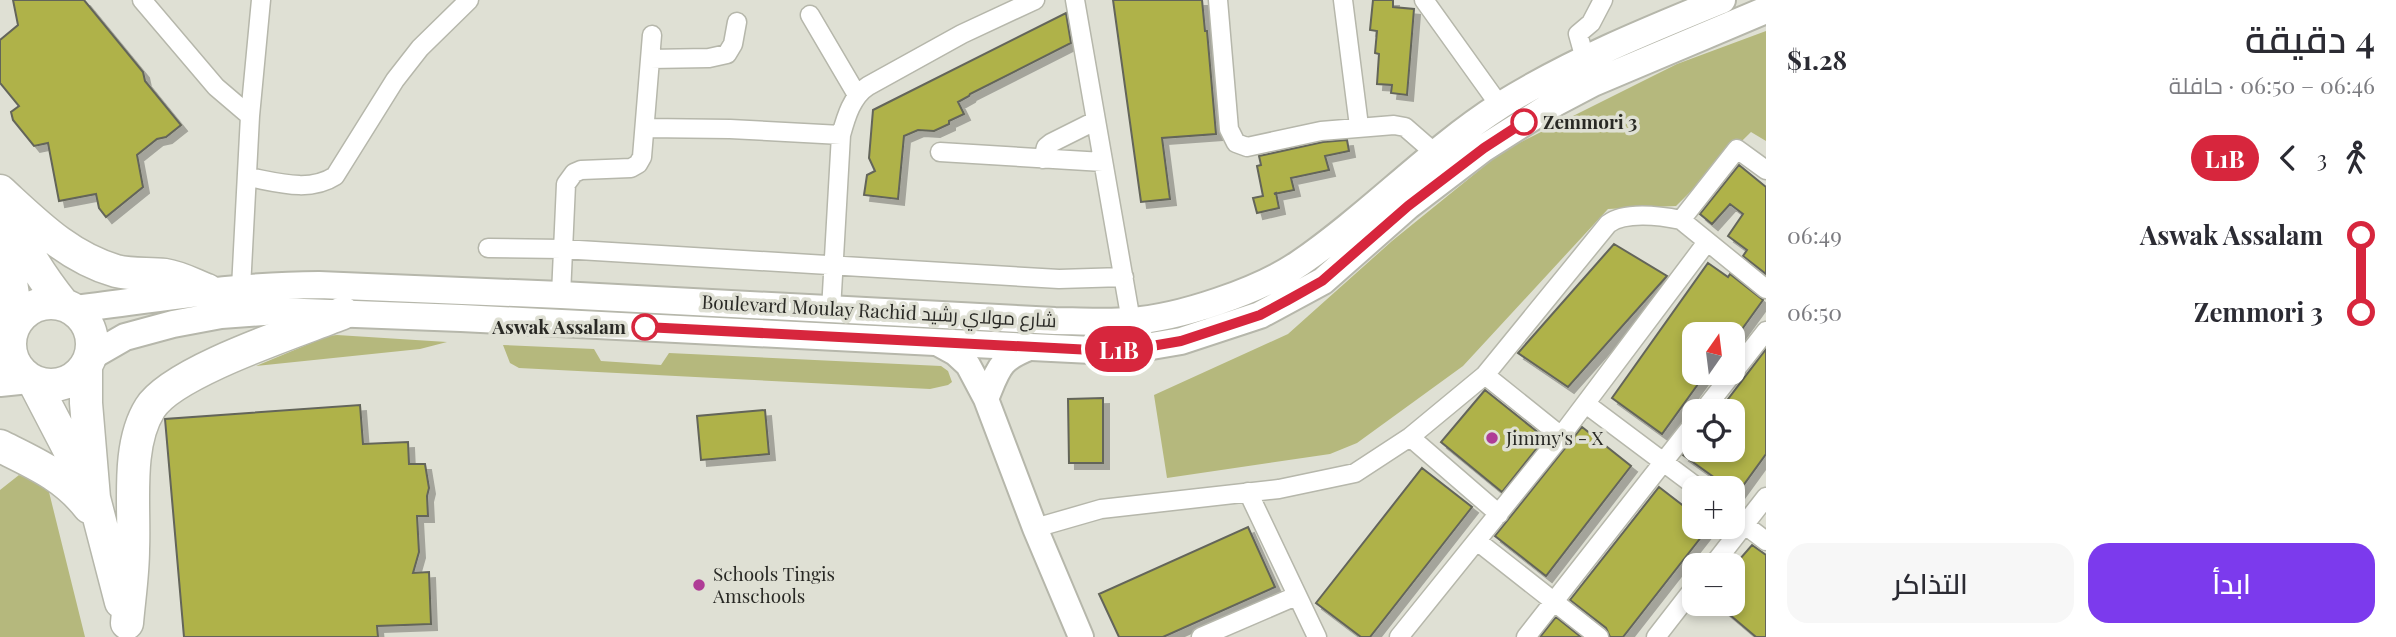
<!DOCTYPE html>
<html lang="ar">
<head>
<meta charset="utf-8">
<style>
  body { margin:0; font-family:"Playfair Display",Cairo,serif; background:#f7f7f7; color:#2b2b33; direction:rtl; height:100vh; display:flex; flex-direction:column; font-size:26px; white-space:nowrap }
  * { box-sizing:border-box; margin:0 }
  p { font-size:23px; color:#7c7c81 }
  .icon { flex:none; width:38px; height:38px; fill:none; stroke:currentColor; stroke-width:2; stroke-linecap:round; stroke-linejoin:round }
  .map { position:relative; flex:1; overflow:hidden; direction:ltr }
  .panel { display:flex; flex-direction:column; background:#fff; width:630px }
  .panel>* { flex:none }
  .badge { padding:0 14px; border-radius:23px; font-size:24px; line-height:46px }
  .needle { width:46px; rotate:14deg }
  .fabs { position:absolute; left:1682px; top:322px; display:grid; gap:14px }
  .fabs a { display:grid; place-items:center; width:63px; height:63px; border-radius:14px; background:#fff; box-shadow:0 4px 10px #0003; font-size:35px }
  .map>.badge { position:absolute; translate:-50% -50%; box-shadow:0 0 0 4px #fff }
  .legs { display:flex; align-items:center; gap:10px; height:77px; padding:0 21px; font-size:23px }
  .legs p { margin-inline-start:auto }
  .overview { display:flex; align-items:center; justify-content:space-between; height:119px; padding:0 21px }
  h1 { font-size:38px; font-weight:600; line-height:52px }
  .primary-button { display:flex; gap:14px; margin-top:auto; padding:14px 21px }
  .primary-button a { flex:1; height:80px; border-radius:21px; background:#7c3aed; color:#fff; font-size:28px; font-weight:600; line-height:80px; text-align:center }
  .primary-button a+a { background:#f7f7f7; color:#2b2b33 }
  ul { padding:0 21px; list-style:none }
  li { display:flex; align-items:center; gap:24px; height:77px; font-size:26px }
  li i { display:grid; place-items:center; width:10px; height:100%; margin:0 9px; background:currentColor }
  li i::after { content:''; width:18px; height:18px; margin:-9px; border:5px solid; border-radius:50%; background:#fff }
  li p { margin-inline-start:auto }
  li:first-child i { background:linear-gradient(#0000 50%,currentColor 0) }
  li:last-child i { background:linear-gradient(currentColor 50%,#0000 0) }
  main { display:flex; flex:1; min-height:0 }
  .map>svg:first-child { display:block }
  .green { fill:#b5b87d }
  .building { fill:#afb248; stroke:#64655a; stroke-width:2; filter:url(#shadow) }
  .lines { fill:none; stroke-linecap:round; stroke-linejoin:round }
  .street-casing { stroke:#b6b7ab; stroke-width:21 }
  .secondary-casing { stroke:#b6b7ab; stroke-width:28 }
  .primary-casing { stroke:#b6b7ab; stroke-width:30 }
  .highway-casing { stroke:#b6b7ab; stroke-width:35 }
  .street { stroke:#fff; stroke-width:18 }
  .secondary { stroke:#fff; stroke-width:24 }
  .primary { stroke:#fff; stroke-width:26 }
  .highway { stroke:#fff; stroke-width:32 }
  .line-1-casing { stroke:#fff; stroke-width:16 }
  .line-1 { stroke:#d7263d; stroke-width:10 }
  .stop-1-dot { fill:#fff; stroke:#d7263d; stroke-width:3.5 }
  .poi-dot { fill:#af3c96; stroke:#dfe0d4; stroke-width:2.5 }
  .labels { text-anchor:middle; stroke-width:7; stroke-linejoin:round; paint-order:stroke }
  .stop-label { font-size:19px; font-weight:bold; fill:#292925; stroke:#dfe0d4; text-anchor:start }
  .street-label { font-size:19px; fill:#292925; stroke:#dfe0d4 }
  .poi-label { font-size:19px; fill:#292925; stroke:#dfe0d4; text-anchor:start }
</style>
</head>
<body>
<main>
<section class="panel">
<div class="overview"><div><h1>4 دقيقة</h1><p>06:46 – 06:50 · حافلة</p></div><b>$1.28</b></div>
<div class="legs"><svg class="icon" aria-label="walk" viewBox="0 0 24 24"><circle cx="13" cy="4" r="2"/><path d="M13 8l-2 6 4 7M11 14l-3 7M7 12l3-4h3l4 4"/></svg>3<svg class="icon" aria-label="back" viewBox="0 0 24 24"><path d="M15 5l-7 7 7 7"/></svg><b class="badge" style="background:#d7263d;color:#fff">L1B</b></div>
<ul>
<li><i style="color:#d7263d"></i><b>Aswak Assalam</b><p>06:49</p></li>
<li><i style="color:#d7263d"></i><b>Zemmori 3</b><p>06:50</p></li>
</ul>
<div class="primary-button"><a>ابدأ</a><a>التذاكر</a></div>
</section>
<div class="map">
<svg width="1766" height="637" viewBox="0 0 1766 637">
  <defs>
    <filter id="shadow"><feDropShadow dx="6" dy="6" stdDeviation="0" flood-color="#0004"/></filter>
  </defs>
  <rect width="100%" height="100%" fill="#dfe0d4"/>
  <path class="green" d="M 1766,31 L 1766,141 L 1751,132 L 1676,206 L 1608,209 L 1463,366 L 1357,443 L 1330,454 L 1167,478 L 1154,395 L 1288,334 L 1392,241 L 1503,151 L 1677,64 Z
    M 337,335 L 447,342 L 420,349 L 256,366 L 328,336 Z
    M 503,345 L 594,349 L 601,361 L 661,365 L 669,353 L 941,366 L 948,371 L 952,382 L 948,385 L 930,389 L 519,368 L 510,363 Z
    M 19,475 L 43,485 L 49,492 L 85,637 L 0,637 L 0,490 Z"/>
  <path class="building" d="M 13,0 L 84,0 L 143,72 L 145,81 L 181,125 L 166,137 L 157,139 L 137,155 L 143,187 L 106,217 L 99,208 L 96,194 L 59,201 L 48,143 L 34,146 L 13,120 L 11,112 L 19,106 L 0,83 L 0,40 L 18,25 Z
    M 1113,0 L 1202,0 L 1205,31 L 1207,31 L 1216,134 L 1162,138 L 1170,199 L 1141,202 Z
    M 1373,0 L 1393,0 L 1393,7 L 1414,9 L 1407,95 L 1391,93 L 1392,85 L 1377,84 L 1379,54 L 1375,53 L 1377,31 L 1370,30 Z
    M 1066,13 L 1071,43 L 970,94 L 969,96 L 958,102 L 964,114 L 949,121 L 949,124 L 934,131 L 918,130 L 904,136 L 898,199 L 864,195 L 867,175 L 875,171 L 869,158 L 873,110 Z
    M 1347,140 L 1349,151 L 1325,156 L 1329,170 L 1291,178 L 1294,190 L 1274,194 L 1276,193 L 1279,208 L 1257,213 L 1253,198 L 1263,196 L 1257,166 L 1261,165 L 1259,156 L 1323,142 Z
    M 1739,165 L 1766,187 L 1766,274 L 1743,256 L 1747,250 L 1728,236 L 1743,214 L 1730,204 L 1712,224 L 1700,214 Z
    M 1614,244 L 1667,276 L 1568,387 L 1518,353 Z
    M 1708,263 L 1728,277 L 1730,274 L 1763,300 L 1732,343 L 1732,334 L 1694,334 L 1694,373 L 1706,373 L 1662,434 L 1612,398 Z
    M 1766,349 L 1766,454 L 1737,494 L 1732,488 L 1729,488 L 1683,455 L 1687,450 L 1732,450 L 1732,411 L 1719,411 Z
    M 1485,390 L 1545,438 L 1502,492 L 1441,442 Z
    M 1103,398 L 1103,463 L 1069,463 L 1068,399 Z
    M 360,405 L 363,444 L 408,442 L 409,464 L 425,464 L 429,488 L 427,496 L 428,516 L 417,516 L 419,552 L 413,573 L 429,572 L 431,624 L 377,626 L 378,637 L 184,637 L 165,419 Z
    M 765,410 L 769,454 L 701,460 L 697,416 Z
    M 1582,427 L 1631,466 L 1546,576 L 1495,536 Z
    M 1422,468 L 1472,507 L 1370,637 L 1361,637 L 1316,603 Z
    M 1659,487 L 1694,514 L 1694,527 L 1709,527 L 1623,637 L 1610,637 L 1606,628 L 1570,600 Z
    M 1248,527 L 1275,587 L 1163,637 L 1119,637 L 1099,594 Z
    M 1752,545 L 1766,555 L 1766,637 L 1756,637 L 1717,604 L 1732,604 L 1732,568 Z
    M 1556,617 L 1581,637 L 1540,637 Z"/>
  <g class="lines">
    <g class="street-casing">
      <path id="street" d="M 142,0 L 216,87 L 250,116
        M 1075,0 L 1131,321
        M 1218,0 L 1229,129 L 1236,143 L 1247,147 L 1321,131 L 1394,125 L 1405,127 L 1436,154
        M 1343,0 L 1359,126
        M 1424,0 L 1500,106
        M 810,15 L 857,95
        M 650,59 L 709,58 L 727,54 L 733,44 L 737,22
        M 1585,59 L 1578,34 L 1591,23 L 1603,0
        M 646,128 L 730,129 L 841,135
        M 940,152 L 1103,162
        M 1043,159 L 1046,147 L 1051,143 L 1095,121
        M 248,177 C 276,182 309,193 335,176 L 395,80 L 420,48 L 469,0
        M 1681,220 L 1737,149 L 1766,170
        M 488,248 L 562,249 L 1059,279 L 1124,277
        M 241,288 L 250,116 L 261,0
        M 561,295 L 566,184 L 574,173 L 581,170 L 631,168 L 638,164 L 642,157 L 652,35
        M 831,310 L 841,135 C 846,117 852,96 868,86 L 962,34 L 1035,0
        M 1485,375 L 1561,436
        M 1586,404 L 1698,488
        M 1703,411 L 1766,331
        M 1410,437 L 1499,514
        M 1248,492 L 1317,637
        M 1732,515 L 1766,541
        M 1035,528 L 1101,509 L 1279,489 L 1355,473 L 1410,437 L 1485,375 L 1608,224 C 1625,211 1661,216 1681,220 L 1766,289
        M 1477,541 L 1599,637
        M 1713,565 L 1766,497
        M 1201,637 L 1296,596
        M 1399,637 L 1561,436 L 1707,242
        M 1526,637 L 1694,423
        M 1656,637 L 1694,588"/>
    </g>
    <g class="secondary-casing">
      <path id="secondary" d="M 935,342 L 955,353 L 968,365 L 986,399 L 1035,528 L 1081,637
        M 986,399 C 999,368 999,359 1032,347"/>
    </g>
    <g class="primary-casing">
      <path id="primary" d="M 75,309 C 156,299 236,285 319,285 L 561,295 L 1055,321 C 1080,321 1105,323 1130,321 C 1179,318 1259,291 1300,263 C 1370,215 1429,151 1501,105 C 1570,62 1646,31 1722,0
        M 0,340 L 11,332
        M 92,356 L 125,337 L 173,324 L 221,315 L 277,311 L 461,318 L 1092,350 L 1140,348 L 1181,341 L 1260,315 L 1323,281 L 1408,206 L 1484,148 L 1555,103 L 1593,83 L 1766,10
        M 0,383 L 29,380"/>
    </g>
    <g class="highway-casing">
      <path id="highway" d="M 0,191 C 36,224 68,257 116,271 C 133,275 149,273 165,275 C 179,277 194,285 207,290
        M 2,199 C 20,241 34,268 63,304
        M 2,224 L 13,295 L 14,325
        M10 344a41 41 0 1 1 82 0a41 41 0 1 1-82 0Z
        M 86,368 L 86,403 L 94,498 L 121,602
        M 34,382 L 87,484
        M 0,446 C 34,463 65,476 89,507
        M 127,623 C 129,599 133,574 133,549 C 135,506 126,446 150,408 C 173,371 298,331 343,313"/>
    </g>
    <use href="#street" class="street"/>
    <use href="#secondary" class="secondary"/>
    <use href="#primary" class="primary"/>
    <use href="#highway" class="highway"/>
  </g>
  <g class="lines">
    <g class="line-1-casing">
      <path id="line-1" d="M 645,327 L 1092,350 L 1140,348 L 1181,341 L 1260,315 L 1288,300 L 1322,281 L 1408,206 L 1484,148 L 1524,122"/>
    </g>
    <use href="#line-1" class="line-1"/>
  </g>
  <g class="stop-1-dot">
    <circle cx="1524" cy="122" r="12"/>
    <circle cx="645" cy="327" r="12"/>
  </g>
  <g class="poi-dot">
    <circle cx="1492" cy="438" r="7"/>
    <circle cx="699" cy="585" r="7"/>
  </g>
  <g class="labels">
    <g class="stop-label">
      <text x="1543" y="129">Zemmori 3</text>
      <text x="626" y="334" text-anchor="end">Aswak Assalam</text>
    </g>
    <g class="street-label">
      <text transform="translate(879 311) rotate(3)" y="7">Boulevard Moulay Rachid شارع مولاي رشيد</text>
    </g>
    <g class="poi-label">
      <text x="1506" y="445">Jimmy's - X</text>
      <text x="713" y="581">Schools Tingis<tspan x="713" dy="22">Amschools</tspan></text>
    </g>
  </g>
</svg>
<div class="fabs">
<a><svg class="needle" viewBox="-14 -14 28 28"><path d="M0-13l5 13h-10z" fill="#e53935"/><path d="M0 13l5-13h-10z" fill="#7c7c81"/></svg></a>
<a><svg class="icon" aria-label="locate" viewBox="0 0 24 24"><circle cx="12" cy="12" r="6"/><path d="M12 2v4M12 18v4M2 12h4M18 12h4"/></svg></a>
<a>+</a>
<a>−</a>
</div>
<b class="badge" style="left:1119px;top:349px;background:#d7263d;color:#fff">L1B</b>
</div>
</main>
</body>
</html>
